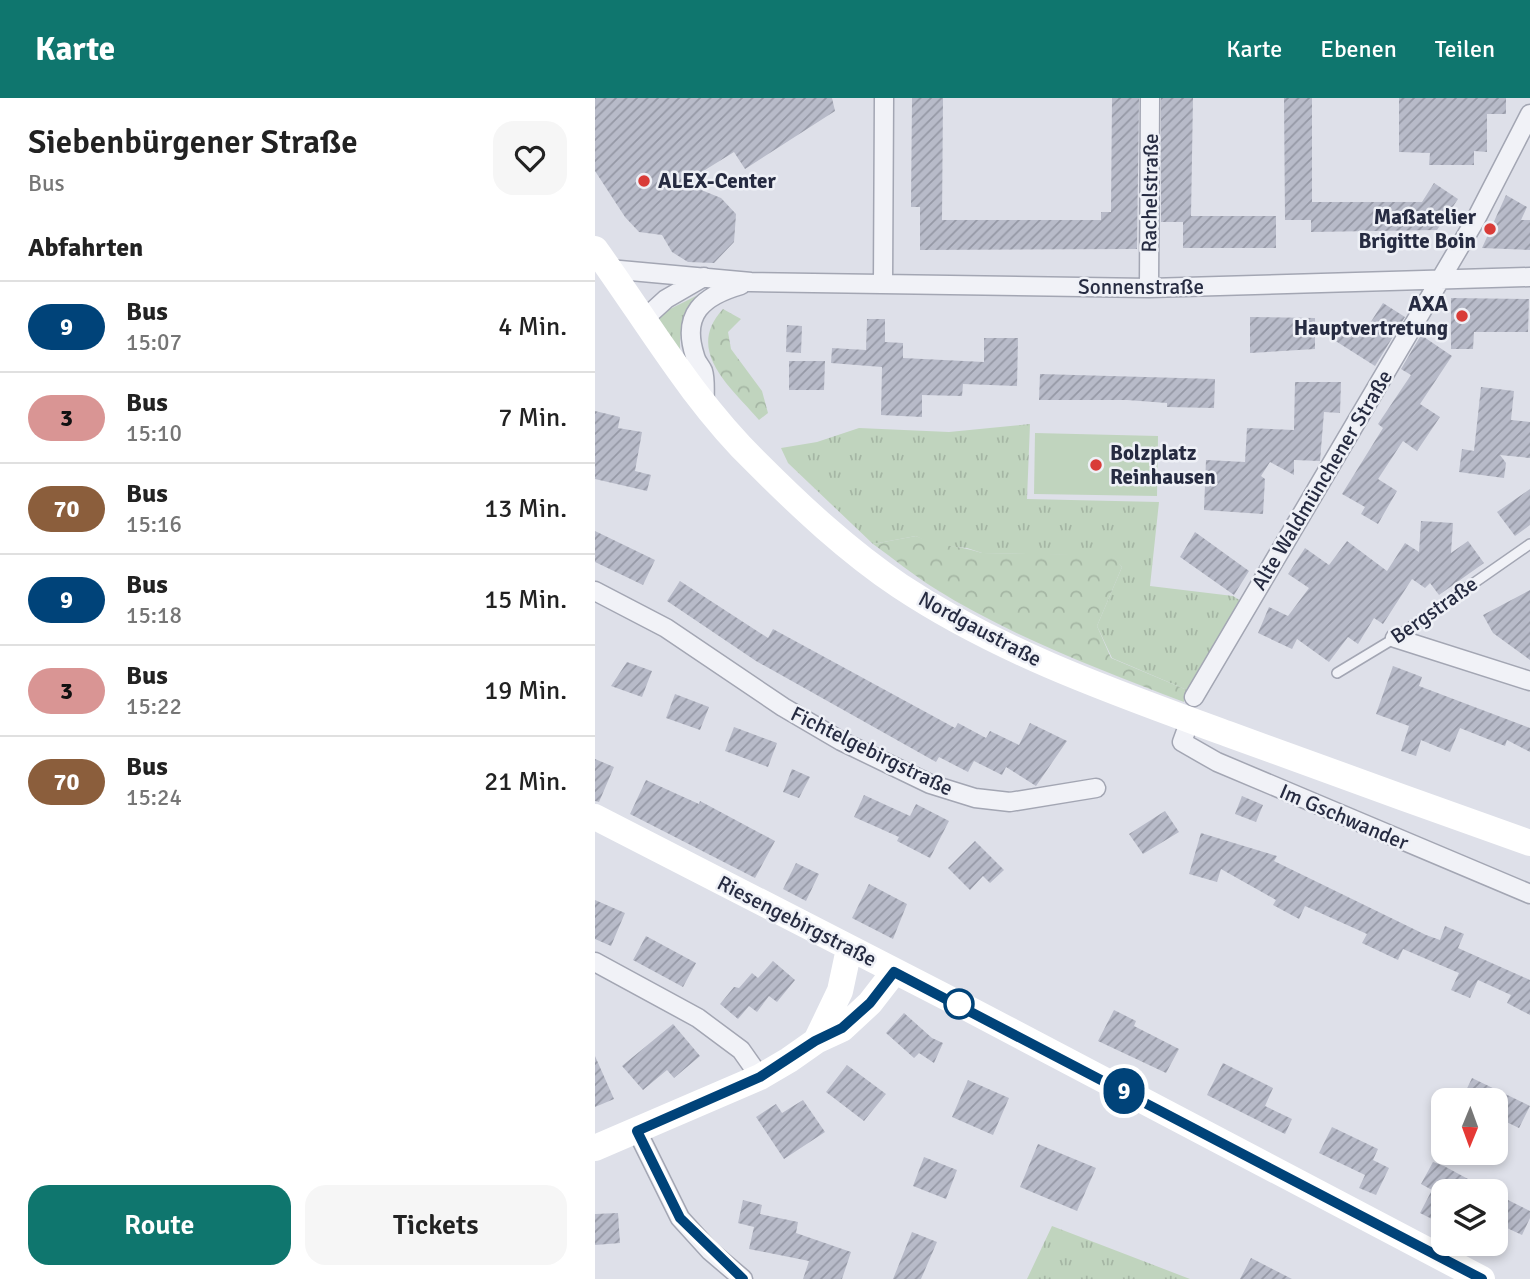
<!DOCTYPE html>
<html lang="de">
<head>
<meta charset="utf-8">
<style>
  body { margin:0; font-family:Signika,sans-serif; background:#f6f6f6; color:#222; height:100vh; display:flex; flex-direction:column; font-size:26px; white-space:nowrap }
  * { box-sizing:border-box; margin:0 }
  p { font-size:23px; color:#767676 }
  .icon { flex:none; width:38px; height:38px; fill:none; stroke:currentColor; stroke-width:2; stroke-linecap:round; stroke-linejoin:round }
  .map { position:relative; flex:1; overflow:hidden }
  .side { display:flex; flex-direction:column; background:#fff; width:595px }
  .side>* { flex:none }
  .badge { padding:0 14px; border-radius:23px; font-size:24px; line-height:46px }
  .needle { width:46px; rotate:181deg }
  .buttons { position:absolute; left:836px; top:990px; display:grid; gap:14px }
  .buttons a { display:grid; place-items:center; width:77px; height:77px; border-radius:14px; background:#fff; box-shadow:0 4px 10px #0003; font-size:35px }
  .map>.badge { position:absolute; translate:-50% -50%; box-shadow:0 0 0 4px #fff }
  h2 { padding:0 28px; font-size:26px; line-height:63px }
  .round { display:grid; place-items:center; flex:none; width:74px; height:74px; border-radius:21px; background:#f6f6f6 }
  .head { display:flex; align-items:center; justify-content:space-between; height:119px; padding:0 28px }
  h1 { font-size:33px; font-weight:600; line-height:52px }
  .action { display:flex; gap:14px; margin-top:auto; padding:14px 28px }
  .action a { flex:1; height:80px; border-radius:21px; background:#0f766e; color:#fff; font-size:28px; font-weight:600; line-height:80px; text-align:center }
  .action a+a { background:#f6f6f6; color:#222 }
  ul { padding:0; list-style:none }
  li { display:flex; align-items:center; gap:21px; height:91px; padding:0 28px; border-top:2px solid #e0e0e0 }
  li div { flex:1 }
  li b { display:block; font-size:26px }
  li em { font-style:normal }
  li .badge { min-width:77px; font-weight:700; text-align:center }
  header { display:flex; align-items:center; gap:42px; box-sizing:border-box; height:98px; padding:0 35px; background:#0f766e; color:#fff }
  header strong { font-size:33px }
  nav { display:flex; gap:38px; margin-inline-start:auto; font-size:24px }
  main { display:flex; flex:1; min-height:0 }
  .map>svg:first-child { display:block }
  .grass { fill:url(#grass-tufts) }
  .forest { fill:url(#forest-crowns) }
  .pitch { fill:#c0d4be }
  .building { fill:url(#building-hatch) }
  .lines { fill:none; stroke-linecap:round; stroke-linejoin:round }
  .lane-casing { stroke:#a3a6b3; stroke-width:12 }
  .street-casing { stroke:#a3a6b3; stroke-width:21 }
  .lane { stroke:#f1f2f7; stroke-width:9 }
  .street { stroke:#f1f2f7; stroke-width:18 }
  .secondary { stroke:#fff; stroke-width:26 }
  .line-casing { stroke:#fff; stroke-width:16 }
  .line { stroke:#004379; stroke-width:10 }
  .poi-dot { fill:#d93c38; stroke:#eef0f6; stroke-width:2.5 }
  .stop-dot { fill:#fff; stroke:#004379; stroke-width:3.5 }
  .labels { text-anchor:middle; stroke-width:5; stroke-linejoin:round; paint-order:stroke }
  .poi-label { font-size:21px; font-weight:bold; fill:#262b41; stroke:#eef0f6; text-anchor:start }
  .street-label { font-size:21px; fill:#262b41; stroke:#eef0f6 }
</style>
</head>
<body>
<header>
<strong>Karte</strong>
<nav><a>Karte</a><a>Ebenen</a><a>Teilen</a></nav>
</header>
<main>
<section class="side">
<div class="head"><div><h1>Siebenbürgener Straße</h1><p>Bus</p></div><a class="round"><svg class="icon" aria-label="heart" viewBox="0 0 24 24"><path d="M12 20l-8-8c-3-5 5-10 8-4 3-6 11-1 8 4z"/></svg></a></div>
<h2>Abfahrten</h2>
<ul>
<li><span class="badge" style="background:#004379;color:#fff">9</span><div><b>Bus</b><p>15:07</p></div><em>4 Min.</em></li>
<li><span class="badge" style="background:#d99594;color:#111">3</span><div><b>Bus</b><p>15:10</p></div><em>7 Min.</em></li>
<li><span class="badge" style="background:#8b5e3c;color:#fff">70</span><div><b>Bus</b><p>15:16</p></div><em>13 Min.</em></li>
<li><span class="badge" style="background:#004379;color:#fff">9</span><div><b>Bus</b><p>15:18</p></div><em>15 Min.</em></li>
<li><span class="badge" style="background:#d99594;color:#111">3</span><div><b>Bus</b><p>15:22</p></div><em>19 Min.</em></li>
<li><span class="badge" style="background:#8b5e3c;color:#fff">70</span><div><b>Bus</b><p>15:24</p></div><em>21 Min.</em></li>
</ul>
<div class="action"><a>Route</a><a>Tickets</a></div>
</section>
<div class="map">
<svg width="935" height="1181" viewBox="0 0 935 1181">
  <defs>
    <pattern id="grass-tufts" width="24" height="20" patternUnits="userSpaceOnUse" patternTransform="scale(1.75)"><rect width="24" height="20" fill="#c0d4be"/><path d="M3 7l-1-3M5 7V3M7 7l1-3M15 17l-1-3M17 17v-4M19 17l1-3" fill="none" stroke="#a5b6a4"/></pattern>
    <pattern id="forest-crowns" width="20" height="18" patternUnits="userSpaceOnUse" patternTransform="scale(1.75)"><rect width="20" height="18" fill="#c0d4be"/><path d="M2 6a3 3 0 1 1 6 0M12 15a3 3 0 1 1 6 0" fill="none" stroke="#a5b6a4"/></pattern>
    <pattern id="building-hatch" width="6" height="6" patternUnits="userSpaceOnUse" patternTransform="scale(1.75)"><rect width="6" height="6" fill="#b8bbc9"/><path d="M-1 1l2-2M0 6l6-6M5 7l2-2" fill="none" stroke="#9598a5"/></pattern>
  </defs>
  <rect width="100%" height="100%" fill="#dee0e9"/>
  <path class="grass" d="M 107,195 C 101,218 84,216 85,252 L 62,224 L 69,214 Z
    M 435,326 L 432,401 L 564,404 L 555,488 L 638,498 L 646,503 L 592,592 L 517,560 L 502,528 L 527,469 L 517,458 L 387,455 L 372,450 L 338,447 L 321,438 L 278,446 L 193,365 L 186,350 L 222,344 L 264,330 L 354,334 Z
    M 457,1128 L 595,1181 L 432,1181 Z"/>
  <path class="forest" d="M 128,211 L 146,221 L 133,234 L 136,251 L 167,293 L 173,315 L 164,322 C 136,289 89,253 128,211 Z
    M 321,438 C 343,449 364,447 387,455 L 517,457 L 527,469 L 502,528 L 516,560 L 592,592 L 589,604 C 504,571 417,539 339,490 C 318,477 298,460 278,446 Z"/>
  <path class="pitch" d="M 440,335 L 563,338 L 562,398 L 439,396 Z"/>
  <path class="building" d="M 0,0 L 237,0 L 240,13 L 150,71 L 139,54 L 89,85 L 126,100 L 141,116 L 139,144 L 119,165 L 93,164 L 77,154 L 67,137 L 44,134 L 30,119 L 0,73 Z
    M 317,0 L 348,0 L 347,122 L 506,122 L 506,114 L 516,114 L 517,0 L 544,0 L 542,151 L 325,152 L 325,109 L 316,109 Z
    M 566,0 L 598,0 L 596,118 L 681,118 L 681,150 L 588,150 L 588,124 L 566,124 Z
    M 689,0 L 717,0 L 717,104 L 827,104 L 839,85 L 863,101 L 842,132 L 716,134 L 716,122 L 690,122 Z
    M 804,0 L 911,0 L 911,16 L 892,16 L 892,54 L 879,53 L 879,67 L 834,67 L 835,55 L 804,54 Z
    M 911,97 L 932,109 L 926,122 L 935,122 L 935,152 L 887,150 Z
    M 856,200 L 934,201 L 933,234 L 879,234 L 878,251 L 856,251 Z
    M 788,205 L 810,219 L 780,268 L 739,242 L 748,227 L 766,239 Z
    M 655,219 L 720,220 L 720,251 L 655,255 Z
    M 272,221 L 290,221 L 290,244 L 308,245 L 308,260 L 389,264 L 389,240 L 423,240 L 422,288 L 368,286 L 367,298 L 327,297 L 327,319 L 286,317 L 287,269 L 236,265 L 237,250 L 271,252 Z
    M 192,227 L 207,228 L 206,255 L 191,254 Z
    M 826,237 L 857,258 L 825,306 L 845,319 L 822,353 L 808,343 L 783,381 L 802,393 L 783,426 L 766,416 L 770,409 L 747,396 L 788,330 L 783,326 L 816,277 L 806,271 Z
    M 194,263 L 230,263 L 229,292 L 194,292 Z
    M 445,276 L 620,281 L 619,310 L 572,309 L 572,305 L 532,302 L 444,302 Z
    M 700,284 L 746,284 L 745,315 L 729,314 L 725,363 L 699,362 L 699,377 L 675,364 L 666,378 L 670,381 L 668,416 L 609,412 L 611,362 L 650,364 L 652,330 L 699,332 Z
    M 886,289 L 919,293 L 916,322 L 935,324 L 935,360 L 905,357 L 911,365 L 909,380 L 864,374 L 867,351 L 879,353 Z
    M 0,313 L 25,319 L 23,330 L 47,334 L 40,373 L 56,377 L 52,393 L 0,381 Z
    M 935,391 L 935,427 L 920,438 L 902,414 Z
    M 826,423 L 858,425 L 856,455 L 873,443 L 889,465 L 844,497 L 835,485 L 830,490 L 817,481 L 788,526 L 779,520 L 763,546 L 753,539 L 734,564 L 702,541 L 697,551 L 663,535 L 674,509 L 693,518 L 714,490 L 693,476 L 710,450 L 734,467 L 752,443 L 792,473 L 810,445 L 824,454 Z
    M 0,433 L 60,462 L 48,487 L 0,464 Z
    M 600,434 L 654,473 L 639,497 L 585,459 Z
    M 85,483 L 173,540 L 178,531 L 360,630 L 363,625 L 391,640 L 395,633 L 424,647 L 435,625 L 472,643 L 441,688 L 411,669 L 407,677 L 379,663 L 373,674 L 344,659 L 341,664 L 161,563 L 72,503 Z
    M 935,492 L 935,562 L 898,535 L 888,517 Z
    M 32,564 L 57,573 L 47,599 L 16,588 Z
    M 798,568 L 827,579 L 824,588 L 935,630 L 935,654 L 912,642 L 910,648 L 865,630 L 855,654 L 826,642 L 821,658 L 806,653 L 814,628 L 781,616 Z
    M 80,596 L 114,609 L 105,632 L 71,620 Z
    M 139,629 L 182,645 L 173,669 L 130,653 Z
    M 0,661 L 19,669 L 4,704 L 0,703 Z
    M 197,671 L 215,679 L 204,700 L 188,694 Z
    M 51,682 L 104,706 L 105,703 L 180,743 L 160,780 L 35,716 Z
    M 269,697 L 315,718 L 321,706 L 354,723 L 335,760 L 302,743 L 304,739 L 259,719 Z
    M 647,698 L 668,707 L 661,724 L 640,716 Z
    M 570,713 L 584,734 L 548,756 L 534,736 Z
    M 606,735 L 682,758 L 679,763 L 831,837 L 845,842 L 850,828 L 869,836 L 863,850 L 935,882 L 935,917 L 912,905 L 916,897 L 883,882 L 875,900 L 856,892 L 864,875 L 808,851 L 803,862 L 767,845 L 772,836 L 710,808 L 704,821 L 678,807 L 681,802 L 626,771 L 622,784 L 594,776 Z
    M 380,743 L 409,772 L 395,785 L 388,778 L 375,792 L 353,770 Z
    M 201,765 L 224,776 L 211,803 L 188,791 Z
    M 274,786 L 312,806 L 298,841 L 257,820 Z
    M 0,802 L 30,815 L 16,848 L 0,841 Z
    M 51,838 L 101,865 L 88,889 L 38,862 Z
    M 178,863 L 200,882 L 182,904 L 174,898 L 162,914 L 154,908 L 143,921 L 125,906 L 139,889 L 144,890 L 157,875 L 163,880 Z
    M 519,912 L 541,923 L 539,928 L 584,951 L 571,975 L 503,943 Z
    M 309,915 L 337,940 L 348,945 L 339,965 L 324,955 L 319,960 L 291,935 Z
    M 78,926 L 105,958 L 79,980 L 72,972 L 48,992 L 27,968 Z
    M 0,958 L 19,1001 L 0,1009 Z
    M 628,965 L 678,990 L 670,1008 L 697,1021 L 690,1036 L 612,997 Z
    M 252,967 L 291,996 L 269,1023 L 231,994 Z
    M 877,980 L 935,1008 L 924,1030 L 901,1019 L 901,1003 L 866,1003 Z
    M 373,982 L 414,1000 L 398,1037 L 357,1019 Z
    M 208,1002 L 230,1034 L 189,1061 L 161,1019 L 181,1006 L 187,1015 Z
    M 737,1029 L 783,1051 L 778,1062 L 794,1070 L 781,1097 L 764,1090 L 770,1077 L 724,1055 Z
    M 443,1046 L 501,1070 L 482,1113 L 425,1089 Z
    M 329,1059 L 362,1072 L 351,1101 L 318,1088 Z
    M 838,1064 L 849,1068 L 897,1094 L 849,1094 L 849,1127 L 825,1115 L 837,1092 L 826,1086 Z
    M 901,1096 L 935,1113 L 935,1120 L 927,1137 L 912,1130 L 901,1150 Z
    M 148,1102 L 167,1107 L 165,1116 L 203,1124 L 201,1135 L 256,1154 L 247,1181 L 208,1181 L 214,1163 L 154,1151 L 159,1129 L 143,1125 Z
    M 23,1115 L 25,1145 L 0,1147 L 0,1116 Z
    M 317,1134 L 342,1144 L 326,1181 L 298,1181 Z
    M 656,1160 L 697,1181 L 645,1181 Z"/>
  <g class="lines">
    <g class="lane-casing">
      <path id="lane" d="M 742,575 L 800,540 L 935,446"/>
    </g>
    <g class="street-casing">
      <path id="street" d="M 14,171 L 156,184 L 554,190 L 935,179
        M 288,186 L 289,0
        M 554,190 L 555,0
        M 48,222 L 71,201 L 109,179
        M 110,306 C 109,296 111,282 108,273 C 106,268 101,264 100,258 C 86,216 108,198 146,187
        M 0,493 L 71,530 L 188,609 L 246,643 L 335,686 L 380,700 L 415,704 L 501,690
        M 800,540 L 935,583
        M 599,599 L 881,121 L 935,16
        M 595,622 L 587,644 L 622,664 L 935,796
        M 0,864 L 103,920 L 146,952 L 165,979
        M 42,1033 L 85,1120 L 115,1153 L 148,1181"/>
    </g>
    <use href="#lane" class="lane"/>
    <use href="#street" class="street"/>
    <path class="secondary" d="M 0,151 C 53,224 97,302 162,365 C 206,409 253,453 305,488 C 406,555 521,595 633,636 C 734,673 834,709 935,745
      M 0,719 L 374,911 L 887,1181
      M 221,943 L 245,893 L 254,851
      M 0,1050 L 165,979 L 194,962 L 221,943 L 247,931 L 275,905 L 299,874"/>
  </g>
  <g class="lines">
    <g class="line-casing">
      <path id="line" d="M 148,1181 L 85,1120 L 42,1033 L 165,979 L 220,943 L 247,930 L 275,905 L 299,874 L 887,1181"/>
    </g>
    <use href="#line" class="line"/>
  </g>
  <g class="poi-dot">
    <circle cx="49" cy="83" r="7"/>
    <circle cx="895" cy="131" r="7"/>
    <circle cx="867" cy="218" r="7"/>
    <circle cx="501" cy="367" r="7"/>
  </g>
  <circle class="stop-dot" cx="364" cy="906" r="14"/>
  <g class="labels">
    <g class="poi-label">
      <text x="63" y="90">ALEX-Center</text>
      <text x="881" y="126" text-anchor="end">Maßatelier<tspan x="881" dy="24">Brigitte Boin</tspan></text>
      <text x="853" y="213" text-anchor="end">AXA<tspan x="853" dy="24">Hauptvertretung</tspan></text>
      <text x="515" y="362">Bolzplatz<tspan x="515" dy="24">Reinhausen</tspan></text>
    </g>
    <g class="street-label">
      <text transform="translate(555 95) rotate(-89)" y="7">Rachelstraße</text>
      <text x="546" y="196">Sonnenstraße</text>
      <text transform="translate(727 382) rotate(-59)" y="7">Alte Waldmünchener Straße</text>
      <text transform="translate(839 512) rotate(-35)" y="7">Bergstraße</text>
      <text transform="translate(385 531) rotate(28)" y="7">Nordgaustraße</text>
      <text transform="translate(277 653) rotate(26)" y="7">Fichtelgebirgstraße</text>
      <text transform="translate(749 719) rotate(23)" y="7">Im Gschwander</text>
      <text transform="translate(202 823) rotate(27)" y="7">Riesengebirgstraße</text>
    </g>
  </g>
</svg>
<div class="buttons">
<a><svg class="needle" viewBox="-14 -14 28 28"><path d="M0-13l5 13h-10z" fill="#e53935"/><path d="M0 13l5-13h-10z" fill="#767676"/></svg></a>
<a><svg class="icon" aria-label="layers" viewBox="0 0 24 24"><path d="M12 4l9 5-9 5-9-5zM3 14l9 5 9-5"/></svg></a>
</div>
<b class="badge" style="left:529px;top:993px;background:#004379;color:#fff">9</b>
</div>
</main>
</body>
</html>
